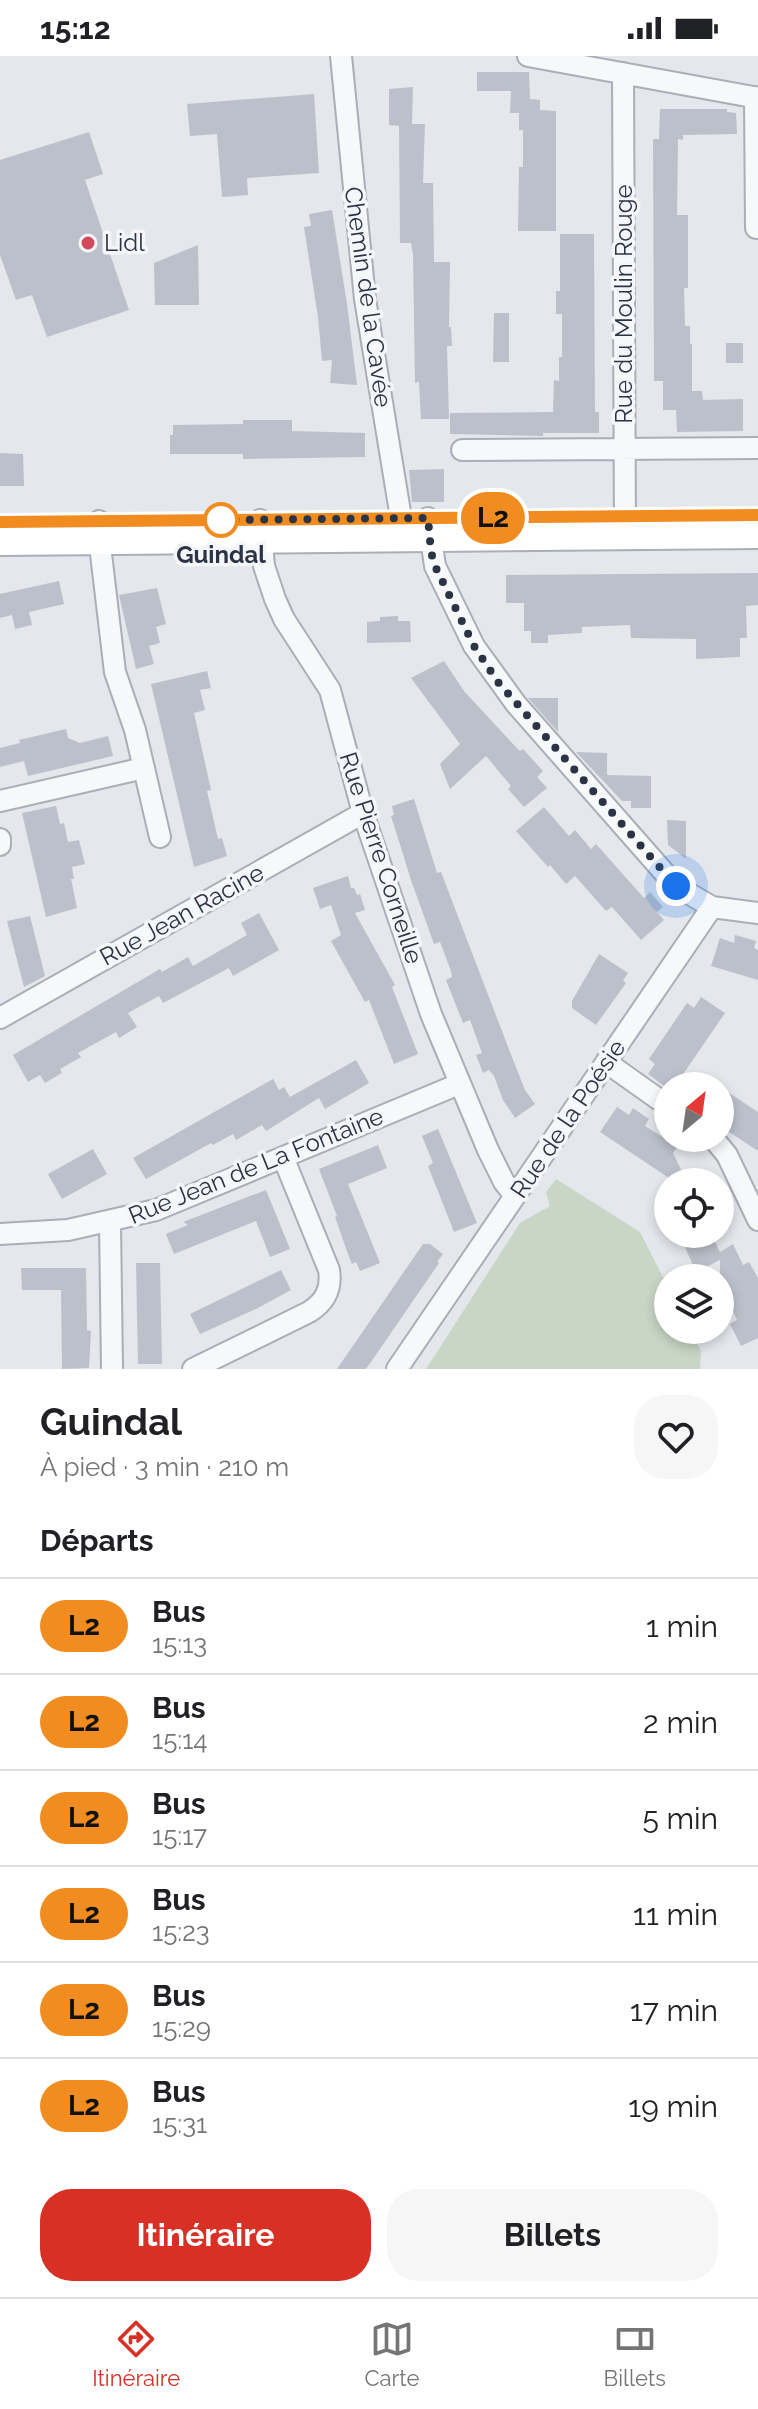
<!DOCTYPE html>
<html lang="fr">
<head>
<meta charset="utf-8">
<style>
  body { margin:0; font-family:Raleway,sans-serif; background:#f6f6f6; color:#202124; height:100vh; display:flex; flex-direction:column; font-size:30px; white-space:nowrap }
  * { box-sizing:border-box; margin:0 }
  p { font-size:26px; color:#757577 }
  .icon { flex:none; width:44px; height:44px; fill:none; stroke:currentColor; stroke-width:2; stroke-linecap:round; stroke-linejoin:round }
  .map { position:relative; height:1313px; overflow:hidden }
  .sheet { display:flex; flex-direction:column; background:#fff; flex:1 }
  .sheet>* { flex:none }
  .badge { padding:0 16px; border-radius:26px; font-size:28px; line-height:52px }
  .needle { width:52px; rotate:29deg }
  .buttons { position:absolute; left:654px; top:1016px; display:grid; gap:16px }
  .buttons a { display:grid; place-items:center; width:80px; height:80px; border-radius:50%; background:#fff; box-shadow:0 4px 12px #0003; font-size:40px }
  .you { position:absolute; width:40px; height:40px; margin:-20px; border:6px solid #fff; border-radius:50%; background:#1a73e8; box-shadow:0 0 0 12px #1a73e833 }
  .map>.badge { position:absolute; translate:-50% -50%; box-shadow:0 0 0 4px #fff }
  h2 { padding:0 40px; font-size:30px; line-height:72px }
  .round { display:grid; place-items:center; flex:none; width:84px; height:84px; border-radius:32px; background:#f6f6f6 }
  .overview { display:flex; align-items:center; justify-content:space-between; height:136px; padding:0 40px }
  h1 { font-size:38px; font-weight:700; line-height:60px }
  .primary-button { display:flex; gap:16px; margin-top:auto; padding:16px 40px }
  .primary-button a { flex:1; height:92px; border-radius:32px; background:#d93025; color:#fff; font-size:32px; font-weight:700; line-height:92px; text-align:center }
  .primary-button a+a { background:#f6f6f6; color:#202124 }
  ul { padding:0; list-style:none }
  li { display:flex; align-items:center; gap:24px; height:96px; padding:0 40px; border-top:2px solid #e0e0e0 }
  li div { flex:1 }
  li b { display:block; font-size:30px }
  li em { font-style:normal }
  li .badge { min-width:88px; font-weight:700; text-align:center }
  .status { display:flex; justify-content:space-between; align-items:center; height:56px; padding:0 40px; background:#fff; direction:ltr }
  .status svg { height:22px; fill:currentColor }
  .dock { display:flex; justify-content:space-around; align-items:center; height:112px; border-top:2px solid #e0e0e0; background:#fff; font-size:22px; color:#757577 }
  .dock a { display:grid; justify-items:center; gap:4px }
  .dock .on { color:#d93025 }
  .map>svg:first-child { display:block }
  .green { fill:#c9d6c5 }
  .building { fill:#bbc0ca }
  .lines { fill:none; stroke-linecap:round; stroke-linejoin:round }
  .minor-casing { stroke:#a9aeb7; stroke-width:24 }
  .secondary-casing { stroke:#a9aeb7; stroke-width:32 }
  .minor { stroke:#f7f8fa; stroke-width:20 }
  .secondary { stroke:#fff; stroke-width:28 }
  .line-casing { stroke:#fff; stroke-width:18 }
  .line { stroke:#f18c20; stroke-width:12 }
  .walk { stroke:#2b3445; stroke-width:8; stroke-dasharray:0 14.4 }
  .poi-dot { fill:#d1495b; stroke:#f4f6f9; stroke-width:3 }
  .stop-dot { fill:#fff; stroke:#f18c20; stroke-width:4 }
  .labels { text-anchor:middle; stroke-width:7; stroke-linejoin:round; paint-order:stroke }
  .poi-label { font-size:24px; fill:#2b3445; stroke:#f4f6f9; text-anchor:start }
  .street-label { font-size:24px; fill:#2b3445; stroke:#f4f6f9 }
  .stop-label { font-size:24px; font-weight:bold; fill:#2b3445; stroke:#f4f6f9 }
</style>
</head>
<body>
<div class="status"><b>15:12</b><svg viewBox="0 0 49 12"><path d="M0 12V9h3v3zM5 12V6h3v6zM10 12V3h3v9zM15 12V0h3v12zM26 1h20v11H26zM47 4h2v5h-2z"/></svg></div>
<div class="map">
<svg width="758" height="1313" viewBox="0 0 758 1313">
  <rect width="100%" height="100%" fill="#e4e7ec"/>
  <path class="green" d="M 556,1123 L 640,1176 L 668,1231 L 668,1274 L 690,1274 L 701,1295 L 700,1313 L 426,1313 L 520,1167 L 550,1150 L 546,1136 Z"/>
  <path class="building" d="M 477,16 L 529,16 L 530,43 L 540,44 L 540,54 L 556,55 L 556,175 L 518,175 L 519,111 L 523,111 L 523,74 L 519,74 L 519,57 L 510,57 L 511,35 L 477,35 Z
    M 413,31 L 412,68 L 425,68 L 423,127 L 433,127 L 434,206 L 450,206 L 449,271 L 451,271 L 452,290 L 447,290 L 449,363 L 421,363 L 419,326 L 415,327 L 413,199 L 411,187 L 400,187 L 399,70 L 389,69 L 389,33 Z
    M 314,38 L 319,117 L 247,122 L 248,139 L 222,141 L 217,78 L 190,80 L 187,48 Z
    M 660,53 L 727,53 L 727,56 L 736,57 L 737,78 L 683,79 L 683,84 L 678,83 L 677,159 L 688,159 L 688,232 L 684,232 L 685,270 L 690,270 L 690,288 L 692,288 L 692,335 L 702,335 L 703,344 L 743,343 L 743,375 L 677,376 L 676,354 L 663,354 L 663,325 L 654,325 L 653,83 L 659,83 Z
    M 89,76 L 103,118 L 85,124 L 129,254 L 47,281 L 32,239 L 16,244 L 0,199 L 0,104 Z
    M 332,154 L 347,248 L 357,329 L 330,327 L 332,304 L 322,305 L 318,261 L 304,171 L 311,170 L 309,158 Z
    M 560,178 L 594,178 L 595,356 L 599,356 L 599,377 L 543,377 L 543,380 L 450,378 L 450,357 L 553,356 L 554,324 L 559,325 L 559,301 L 562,301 L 562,258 L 556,258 L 556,235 L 560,235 Z
    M 198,189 L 199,249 L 155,249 L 154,207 Z
    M 494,257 L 509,257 L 509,306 L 493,306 Z
    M 726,287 L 743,287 L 743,307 L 726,307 Z
    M 243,364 L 292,364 L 292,375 L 365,377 L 365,401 L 243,403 L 243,398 L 170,398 L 170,379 L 173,379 L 173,369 L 243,368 Z
    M 0,397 L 23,398 L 24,430 L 0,430 Z
    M 444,413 L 444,446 L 412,446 L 409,414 Z
    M 758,517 L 758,549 L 746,550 L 747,582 L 740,582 L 740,601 L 696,603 L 696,583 L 631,582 L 630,569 L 582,571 L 582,577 L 548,579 L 548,587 L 531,587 L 531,575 L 524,575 L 524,547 L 506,547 L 506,519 Z
    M 59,525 L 64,548 L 29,556 L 32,569 L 15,573 L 12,559 L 0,562 L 0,538 Z
    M 157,532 L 166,568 L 156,571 L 160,587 L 149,590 L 154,608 L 136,613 L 119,539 Z
    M 398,560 L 398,565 L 410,565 L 411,586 L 367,587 L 367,566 L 380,565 L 380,561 Z
    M 444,605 L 464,635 L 513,688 L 520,695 L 523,693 L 543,715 L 537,721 L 547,732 L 524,751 L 508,733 L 511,730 L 486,700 L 450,733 L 440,708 L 460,688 L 411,622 Z
    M 207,615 L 211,632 L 200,634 L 205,654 L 194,657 L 211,734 L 207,735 L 218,783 L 222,782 L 227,800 L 194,811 L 151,628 Z
    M 528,642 L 558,642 L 558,676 Z
    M 66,673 L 68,682 L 80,687 L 108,680 L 113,700 L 28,720 L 24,705 L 0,711 L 0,692 L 20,687 L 19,684 Z
    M 576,696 L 607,697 L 607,719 L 651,720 L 651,752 L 631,752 L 631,745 L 622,745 Z
    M 414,743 L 437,817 L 441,816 L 510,996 L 525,1034 L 535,1048 L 515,1062 L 503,1044 L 494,1020 L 489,1014 L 483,1017 L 476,999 L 482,997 L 470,964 L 463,967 L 446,924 L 452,921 L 451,915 L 440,886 L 434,888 L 412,827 L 391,760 L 394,759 L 392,750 Z
    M 56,750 L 60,768 L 64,767 L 68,786 L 79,784 L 85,808 L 72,811 L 74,823 L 71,823 L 77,852 L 46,861 L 22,757 Z
    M 544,751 L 569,780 L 575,774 L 591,793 L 596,788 L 644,842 L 650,836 L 663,851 L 657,856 L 664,864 L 641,884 L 612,851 L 606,855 L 575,820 L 566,828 L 550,809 L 548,811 L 516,775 Z
    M 667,764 L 686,765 L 686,803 L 668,789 Z
    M 348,820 L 351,832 L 354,832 L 357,839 L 360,838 L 365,854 L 355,857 L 395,929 L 392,931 L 418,998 L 394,1008 L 369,944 L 365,946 L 331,885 L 341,879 L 331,849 L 320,853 L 313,832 Z
    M 259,857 L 279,894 L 233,920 L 229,912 L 163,947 L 159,940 L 128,957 L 137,971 L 119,982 L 116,976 L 78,997 L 81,1001 L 60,1013 L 62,1017 L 45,1027 L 40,1019 L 28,1026 L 13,999 L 160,913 L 162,916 L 188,901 L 193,910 L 247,879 L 241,867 Z
    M 30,860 L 45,920 L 24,931 L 7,865 Z
    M 735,879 L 756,885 L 754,892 L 758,894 L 758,924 L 711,910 L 720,882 L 734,887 Z
    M 599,898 L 628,917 L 623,925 L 626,927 L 596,969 L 572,952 L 572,945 Z
    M 701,941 L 725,957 L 675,1030 L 668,1030 L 668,1033 L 648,1018 L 655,1008 L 649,1003 L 687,947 L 694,952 Z
    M 356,1004 L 369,1027 L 325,1053 L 319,1042 L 266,1075 L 262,1069 L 236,1084 L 233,1078 L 213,1089 L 211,1087 L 146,1123 L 133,1102 L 273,1023 L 279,1034 L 284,1031 L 290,1041 Z
    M 720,1031 L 758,1056 L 758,1095 L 720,1070 Z
    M 617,1051 L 629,1059 L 633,1052 L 649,1063 L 645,1070 L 664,1082 L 683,1082 L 673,1097 L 687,1126 L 675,1126 L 600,1076 Z
    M 438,1073 L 477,1167 L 454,1176 L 428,1110 L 433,1107 L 422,1080 Z
    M 378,1089 L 387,1112 L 348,1128 L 380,1207 L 360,1215 L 356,1206 L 352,1208 L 348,1198 L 335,1161 L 337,1160 L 319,1113 Z
    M 93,1093 L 107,1118 L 62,1143 L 48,1118 Z
    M 266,1134 L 290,1193 L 270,1201 L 256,1165 L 174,1198 L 166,1178 L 188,1169 L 183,1166 Z
    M 679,1178 L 711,1178 L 720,1196 L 733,1188 L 743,1209 L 749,1206 L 758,1222 L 758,1282 L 741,1290 L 730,1268 L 737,1264 L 720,1228 L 720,1204 L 696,1216 Z
    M 423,1188 L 430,1188 L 443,1198 L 437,1206 L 439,1207 L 382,1290 L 366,1313 L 337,1313 Z
    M 136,1207 L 160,1207 L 162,1308 L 138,1308 Z
    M 21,1212 L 86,1212 L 87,1274 L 91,1275 L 89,1312 L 62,1313 L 61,1234 L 22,1234 Z
    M 281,1214 L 291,1234 L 256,1253 L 200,1278 L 190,1258 Z"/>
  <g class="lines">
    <g class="minor-casing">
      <path id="minor" d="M 341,0 L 365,243 L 401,462 L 401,481
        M 528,0 L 758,42
        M 623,17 L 625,479
        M 755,41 L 756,172
        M 462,394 L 758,392
        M 428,462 L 435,510 L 474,590 L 516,648 L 676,830 L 712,851 L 758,857
        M 260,464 L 264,510 L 275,543 L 284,563 L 330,634 L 363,757 L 431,958 L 488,1094 L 504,1126 L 515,1140
        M 99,465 L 101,498 L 115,616 L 135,674 L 160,781
        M 0,745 L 144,712
        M 0,783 L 0,789
        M 0,962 L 363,757
        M 606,1006 L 668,1050
        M 713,1082 L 727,1099 L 758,1164
        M 110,1166 L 112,1313
        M 0,1178 L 68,1174 L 156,1154 L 459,1028
        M 193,1313 L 309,1256 C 325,1246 332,1233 329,1214 L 283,1101
        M 397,1313 L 712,851"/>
    </g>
    <g class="secondary-casing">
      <path id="secondary" d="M 0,485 L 758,478"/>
    </g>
    <use href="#minor" class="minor"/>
    <use href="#secondary" class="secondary"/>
  </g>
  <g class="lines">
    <g class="line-casing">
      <path id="line" d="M 0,466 L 758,459"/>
    </g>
    <use href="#line" class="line"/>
    <path class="walk" d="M 221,464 L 428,462 L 431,496 L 435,510 L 474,590 L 498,626 L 676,830"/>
  </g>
  <circle class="poi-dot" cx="88" cy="187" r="8"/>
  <circle class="stop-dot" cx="221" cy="464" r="16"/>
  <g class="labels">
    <g class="poi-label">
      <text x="104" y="195">Lidl</text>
    </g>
    <g class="street-label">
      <text transform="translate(368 241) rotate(82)" y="8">Chemin de la Cavée</text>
      <text transform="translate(624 248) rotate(-90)" y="8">Rue du Moulin Rouge</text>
      <text transform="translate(381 802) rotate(72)" y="8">Rue Pierre Corneille</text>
      <text transform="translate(182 859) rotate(-29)" y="8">Rue Jean Racine</text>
      <text transform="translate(568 1063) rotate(-56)" y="8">Rue de la Poésie</text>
      <text transform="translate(256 1110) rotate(-22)" y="8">Rue Jean de La Fontaine</text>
    </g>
    <g class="stop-label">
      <text x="221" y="507">Guindal</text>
    </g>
  </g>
</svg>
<div class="buttons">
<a><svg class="needle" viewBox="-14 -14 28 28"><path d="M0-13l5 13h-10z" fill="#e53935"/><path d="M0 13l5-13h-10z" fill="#757577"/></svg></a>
<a><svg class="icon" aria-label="locate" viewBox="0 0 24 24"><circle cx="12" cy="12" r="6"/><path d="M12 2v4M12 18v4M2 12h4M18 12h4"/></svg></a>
<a><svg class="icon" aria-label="layers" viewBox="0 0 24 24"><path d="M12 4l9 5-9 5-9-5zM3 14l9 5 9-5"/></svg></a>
</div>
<div class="you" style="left:676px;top:830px"></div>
<b class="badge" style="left:493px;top:462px;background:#f18c20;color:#111">L2</b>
</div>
<section class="sheet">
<div class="overview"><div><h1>Guindal</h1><p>À pied · 3 min · 210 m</p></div><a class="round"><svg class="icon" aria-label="heart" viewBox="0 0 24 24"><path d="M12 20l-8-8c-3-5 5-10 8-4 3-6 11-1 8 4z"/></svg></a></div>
<h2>Départs</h2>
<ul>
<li><span class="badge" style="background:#f18c20;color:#111">L2</span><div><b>Bus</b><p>15:13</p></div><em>1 min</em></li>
<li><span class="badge" style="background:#f18c20;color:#111">L2</span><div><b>Bus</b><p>15:14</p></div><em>2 min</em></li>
<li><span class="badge" style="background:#f18c20;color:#111">L2</span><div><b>Bus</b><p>15:17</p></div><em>5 min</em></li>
<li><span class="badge" style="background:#f18c20;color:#111">L2</span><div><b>Bus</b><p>15:23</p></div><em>11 min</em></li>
<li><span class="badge" style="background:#f18c20;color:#111">L2</span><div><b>Bus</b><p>15:29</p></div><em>17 min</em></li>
<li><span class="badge" style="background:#f18c20;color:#111">L2</span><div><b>Bus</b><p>15:31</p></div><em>19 min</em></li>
</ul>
<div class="primary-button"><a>Itinéraire</a><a>Billets</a></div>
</section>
<nav class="dock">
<a class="on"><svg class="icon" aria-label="directions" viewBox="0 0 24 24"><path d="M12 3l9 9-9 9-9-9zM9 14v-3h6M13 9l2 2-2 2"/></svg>Itinéraire</a>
<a><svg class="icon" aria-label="map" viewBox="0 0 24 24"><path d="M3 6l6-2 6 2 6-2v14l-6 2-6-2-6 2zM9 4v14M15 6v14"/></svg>Carte</a>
<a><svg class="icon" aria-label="tickets" viewBox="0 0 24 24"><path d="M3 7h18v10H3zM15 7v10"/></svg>Billets</a>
</nav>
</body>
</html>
